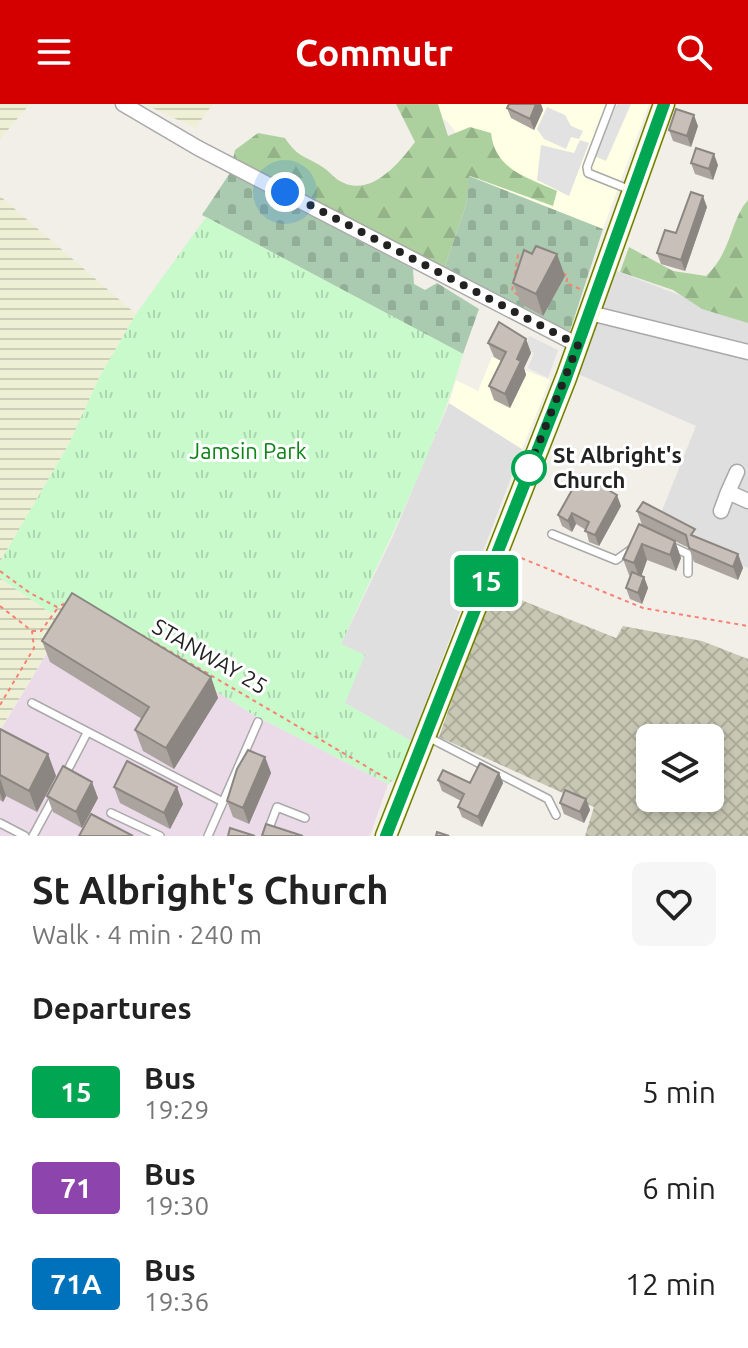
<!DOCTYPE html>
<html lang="en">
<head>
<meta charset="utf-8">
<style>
  body { margin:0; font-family:Ubuntu,sans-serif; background:#f6f6f6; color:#222; height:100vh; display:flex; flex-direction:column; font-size:30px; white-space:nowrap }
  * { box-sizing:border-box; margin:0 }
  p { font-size:26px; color:#767676 }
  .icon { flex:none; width:44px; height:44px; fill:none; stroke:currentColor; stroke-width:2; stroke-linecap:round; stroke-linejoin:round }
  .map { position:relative; height:732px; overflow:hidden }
  .side { display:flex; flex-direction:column; background:#fff; flex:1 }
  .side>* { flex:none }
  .badge { padding:0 16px; border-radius:6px; font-size:28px; line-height:52px }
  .tools { position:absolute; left:636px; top:620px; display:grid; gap:16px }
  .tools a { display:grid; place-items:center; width:88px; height:88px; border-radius:12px; background:#fff; box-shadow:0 4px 12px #0003; font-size:40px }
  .you { position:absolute; width:40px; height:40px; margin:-20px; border:6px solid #fff; border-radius:50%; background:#1a73e8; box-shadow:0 0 0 12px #1a73e833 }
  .map>.badge { position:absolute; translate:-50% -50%; box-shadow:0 0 0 4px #fff }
  h2 { padding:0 32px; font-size:30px; line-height:72px }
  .round { display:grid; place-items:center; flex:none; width:84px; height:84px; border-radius:12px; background:#f6f6f6 }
  .head { display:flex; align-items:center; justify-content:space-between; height:136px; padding:0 32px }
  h1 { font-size:38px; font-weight:600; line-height:60px }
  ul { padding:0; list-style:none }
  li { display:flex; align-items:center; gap:24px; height:96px; padding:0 32px }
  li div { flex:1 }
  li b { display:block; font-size:30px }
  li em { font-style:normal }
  li .badge { min-width:88px; font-weight:700; text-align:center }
  header { display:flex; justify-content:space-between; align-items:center; height:104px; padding:0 32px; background:#d40000; color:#fff; font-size:36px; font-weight:600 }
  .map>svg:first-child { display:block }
  .residential { fill:#e0dfdf }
  .industrial { fill:#ebdbe8 }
  .education { fill:#ffffe5 }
  .construction { fill:url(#construction-cross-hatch); fill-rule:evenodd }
  .farmland { fill:url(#farmland-rules) }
  .forest { fill:url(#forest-firs) }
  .cemetery { fill:url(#cemetery-stones) }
  .park { fill:url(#park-tufts) }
  .parking { fill:#e2e2e2 }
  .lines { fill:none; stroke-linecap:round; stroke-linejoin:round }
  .lane-casing { stroke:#a9a9a9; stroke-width:10 }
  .street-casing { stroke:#a9a9a9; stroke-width:17 }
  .secondary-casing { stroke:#707d05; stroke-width:23 }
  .path { stroke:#fa8072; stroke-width:2; stroke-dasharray:4 4; stroke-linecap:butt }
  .lane { stroke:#fff; stroke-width:7 }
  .street { stroke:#fff; stroke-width:14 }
  .secondary { stroke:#f7fabf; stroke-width:20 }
  .wall { fill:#aba49e }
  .shaded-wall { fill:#8b8681 }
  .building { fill:#c7bfb8; stroke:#8b8681; stroke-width:2 }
  .line-casing { stroke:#fff; stroke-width:18 }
  .line { stroke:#00a651; stroke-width:12 }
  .walk { stroke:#222; stroke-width:8; stroke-dasharray:0 14.4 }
  .stop-dot { fill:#fff; stroke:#00a651; stroke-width:4 }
  .labels { text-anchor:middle; stroke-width:6; stroke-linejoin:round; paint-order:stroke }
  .park-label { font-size:22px; fill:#0c8416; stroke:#fff }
  .stop-label { font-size:22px; font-weight:bold; fill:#222; stroke:#fff; text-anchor:start }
  .street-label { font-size:22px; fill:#222; stroke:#fff }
</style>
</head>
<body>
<header><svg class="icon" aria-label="menu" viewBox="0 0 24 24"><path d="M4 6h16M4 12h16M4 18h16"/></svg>Commutr<svg class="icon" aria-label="search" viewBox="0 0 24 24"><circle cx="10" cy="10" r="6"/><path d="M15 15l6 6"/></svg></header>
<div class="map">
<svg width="748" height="732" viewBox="0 0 748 732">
  <defs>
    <pattern id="construction-cross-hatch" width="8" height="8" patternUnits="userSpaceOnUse" patternTransform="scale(2)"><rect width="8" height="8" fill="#c7c7b4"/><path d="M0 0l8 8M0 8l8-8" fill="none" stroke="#abab9a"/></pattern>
    <pattern id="farmland-rules" width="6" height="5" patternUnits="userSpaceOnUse" patternTransform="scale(2)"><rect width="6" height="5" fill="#eef0d5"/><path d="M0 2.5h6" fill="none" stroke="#ccceb7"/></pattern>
    <pattern id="forest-firs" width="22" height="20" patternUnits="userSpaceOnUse" patternTransform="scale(2)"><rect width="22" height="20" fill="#add19e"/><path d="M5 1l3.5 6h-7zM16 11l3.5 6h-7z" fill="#95b388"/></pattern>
    <pattern id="cemetery-stones" width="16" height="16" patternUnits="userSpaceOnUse" patternTransform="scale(2)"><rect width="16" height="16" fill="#aacbaf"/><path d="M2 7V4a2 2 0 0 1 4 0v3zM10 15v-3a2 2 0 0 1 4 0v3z" fill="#92ae96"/></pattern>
    <pattern id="park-tufts" width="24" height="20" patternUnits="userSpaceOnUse" patternTransform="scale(2)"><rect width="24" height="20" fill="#c8facc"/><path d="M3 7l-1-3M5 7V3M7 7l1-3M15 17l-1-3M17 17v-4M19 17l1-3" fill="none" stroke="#acd6af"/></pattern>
  </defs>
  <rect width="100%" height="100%" fill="#f2efe9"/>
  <path class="residential" d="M 606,163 L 748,217 L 748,464 L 698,444 L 659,414 L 696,322 L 569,266 Z
    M 449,299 L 522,345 L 411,637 L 345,599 L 341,540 L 393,432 Z"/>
  <path class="industrial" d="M 78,498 L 252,610 L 388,680 L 370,732 L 0,732 L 0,627 Z"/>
  <path class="education" d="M 414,0 L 649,0 L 603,125 L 469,72 L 458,31 L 447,17 Z
    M 492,253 L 550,276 L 522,345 L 449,299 L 456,276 L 478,287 Z"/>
  <path class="construction" d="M 491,484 L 616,534 L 623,522 L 702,537 L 748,555 L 748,732 L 585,732 L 594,703 L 439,633 ZM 650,634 L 710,634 L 710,694 L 650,694 Z"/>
  <path class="farmland" d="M 0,0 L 30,0 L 0,35 Z
    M 144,0 L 213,0 L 195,24 Z
    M 0,92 L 136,210 L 99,274 L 69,340 L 0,458 Z
    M 0,474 L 51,509 L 70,494 L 78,498 L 0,626 Z"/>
  <path class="forest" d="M 396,0 L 438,0 L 448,32 L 470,23 L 491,29 C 495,66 527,73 557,87 L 553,102 L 470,72 L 466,101 L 444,165 L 233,55 L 235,46 L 258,29 L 285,34 C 299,55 305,51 324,64 C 329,67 333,73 338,76 C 370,96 399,59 415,38 Z
    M 748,96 L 748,219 L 702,205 L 673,186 L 620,168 L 629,143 L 673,167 L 706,172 C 732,148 730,116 748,96 Z"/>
  <path class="cemetery" d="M 230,69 L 413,165 L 414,180 L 425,186 L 437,179 L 479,205 L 463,250 L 202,111 Z
    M 469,72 L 603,125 L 570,227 L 530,211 L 444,165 L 466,101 Z"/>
  <path class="park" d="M 206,113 L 463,250 C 434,352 384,444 341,540 L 365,551 L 345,599 L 411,637 L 396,675 L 388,680 L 252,610 L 70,494 L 51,509 L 0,474 L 0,458 L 69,340 L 99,274 L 136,210 Z"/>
  <path class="parking" d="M 617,0 L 631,0 L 606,57 L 594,52 Z
    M 547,3 L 565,11 L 571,22 L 583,27 L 579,35 L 571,33 L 566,45 L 544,35 L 537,25 Z
    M 580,36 L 589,39 L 569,92 L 537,76 L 541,41 L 574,49 Z
    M 529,232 L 558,246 L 548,274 L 528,264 L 534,249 L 526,245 Z"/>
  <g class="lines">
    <g class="lane-casing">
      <path id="lane" d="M 611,0 L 587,63 L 588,69 L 633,87
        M 552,430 L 616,456 L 633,444
        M 671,442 L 688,450 L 688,469
        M 32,599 L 223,698 L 208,732
        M 426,632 L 548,695 L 556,711
        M 64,673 L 87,629
        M 223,698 L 258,618
        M 111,709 L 160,732
        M 0,719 L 25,732
        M 33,732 L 53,695
        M 266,732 L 277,703 L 305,714"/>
    </g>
    <g class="street-casing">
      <path id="street" d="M 123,0 L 198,44 L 578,241
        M 590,209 L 748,248
        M 737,368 L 728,388 L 748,397
        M 721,407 L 728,388"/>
    </g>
    <g class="secondary-casing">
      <path id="secondary" d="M 386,732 L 566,274 L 664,0"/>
    </g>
    <path class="path" d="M 563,169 L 568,172 L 566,179 L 580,185
      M 518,191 L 512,187 L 518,151 L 523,153
      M 514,451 L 643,504 L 748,522
      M 0,467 L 30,489 L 57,503 L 66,499
      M 0,502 L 32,527 L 34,544 L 0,601
      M 32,527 L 41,527 L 57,505
      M 142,531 L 391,677"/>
    <use href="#lane" class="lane"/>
    <use href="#street" class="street"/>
    <use href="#secondary" class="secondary"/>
  </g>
  <path class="wall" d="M 509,0 L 541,0 L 543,6 L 534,26 L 511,14 L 507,4 Z
    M 698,22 L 691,43 L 673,37 L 669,26 Z
    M 691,59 L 718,61 L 713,76 L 695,70 Z
    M 707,103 L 685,167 L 661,160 L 657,149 L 676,129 Z
    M 565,172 L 543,212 L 521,200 L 513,179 Z
    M 526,235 L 531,249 L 524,264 L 526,271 L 510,304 L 494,296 L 489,282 L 501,257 L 494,253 L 488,239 Z
    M 621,402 L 599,442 L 589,438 L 586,426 L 576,420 L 572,428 L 562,422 L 558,411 Z
    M 637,407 L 738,450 L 743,464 L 738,476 L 694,458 L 689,444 L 642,421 Z
    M 639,420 L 675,437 L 681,454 L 676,467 L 647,456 L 641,472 L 644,473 L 648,484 L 642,500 L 630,495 L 626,484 L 630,472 L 629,471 L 623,455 Z
    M 42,537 L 211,573 L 218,594 L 174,665 L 143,647 L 135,626 L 142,615 L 50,558 Z
    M 0,625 L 48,650 L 56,672 L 37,708 L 6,692 L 3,698 L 0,696 Z
    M 265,653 L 271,669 L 249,720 L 233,713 L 227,697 Z
    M 499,669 L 503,679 L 482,723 L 462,713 L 458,703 L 461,697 L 442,687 L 438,676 L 470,679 Z
    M 114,683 L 183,700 L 170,725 L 120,699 Z
    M 47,692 L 98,694 L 82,724 L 53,708 Z
    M 586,695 L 590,706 L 584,719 L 564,710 L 560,699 Z"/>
  <path class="shaded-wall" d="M 536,0 L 541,0 L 543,6 L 534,26 L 530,15 Z
    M 694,11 L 698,22 L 691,43 L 687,32 Z
    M 714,50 L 718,61 L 713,76 L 709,65 Z
    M 703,92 L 707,103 L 685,167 L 681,156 Z
    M 557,150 L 565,172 L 543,212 L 536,190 Z
    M 526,235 L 531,249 L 524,264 L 526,271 L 510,304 L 505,290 L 517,255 Z
    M 617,391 L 621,402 L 599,442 L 595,431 Z
    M 572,409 L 576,420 L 572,428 L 568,417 Z
    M 675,437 L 681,454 L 676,467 L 670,451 Z
    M 642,440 L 647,456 L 640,476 L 634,459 Z
    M 738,450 L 743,464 L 738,476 L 733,463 Z
    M 644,473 L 648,484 L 642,500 L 638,489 Z
    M 211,573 L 218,594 L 174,665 L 166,644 Z
    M 48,650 L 56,672 L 37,708 L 29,687 Z
    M 265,653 L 271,669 L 249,720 L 243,704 Z
    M 499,669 L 503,679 L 482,723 L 478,713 Z
    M 0,674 L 6,692 L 3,698 L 0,689 Z
    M 92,678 L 98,694 L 82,724 L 76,708 Z
    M 177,683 L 183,700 L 170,725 L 164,709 Z
    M 586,695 L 590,706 L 584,719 L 580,708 Z"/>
  <path class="building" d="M 509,0 L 536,0 L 530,15 L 507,4 Z
    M 676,5 L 694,11 L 687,32 L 669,26 Z
    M 696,44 L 714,50 L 709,65 L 691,59 Z
    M 691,88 L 703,92 L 681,156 L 657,149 L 665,126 L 676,129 Z
    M 536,142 L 557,150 L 536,190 L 513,179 L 524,146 L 532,150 Z
    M 499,218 L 526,235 L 517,255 L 521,257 L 505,290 L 489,282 L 506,248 L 488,239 Z
    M 581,370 L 617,391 L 595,431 L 585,427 L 589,418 L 572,409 L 568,417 L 558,411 Z
    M 643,398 L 695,425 L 691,431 L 738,450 L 733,463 L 689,444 L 686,431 L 637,407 Z
    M 639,420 L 675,437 L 670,451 L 642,440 L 634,459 L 623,455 Z
    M 632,468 L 644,473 L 638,489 L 626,484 Z
    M 72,489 L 211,573 L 166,644 L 135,626 L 149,603 L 42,537 Z
    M 0,625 L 48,650 L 29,687 L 0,671 Z
    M 248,646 L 265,653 L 243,704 L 227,697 L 237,665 Z
    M 127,657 L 177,683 L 164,709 L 114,683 Z
    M 480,659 L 499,669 L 478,713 L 458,703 L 464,690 L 438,676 L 443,666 L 470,679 Z
    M 63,662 L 92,678 L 76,708 L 47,692 Z
    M 565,686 L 586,695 L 580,708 L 560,699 Z
    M 91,710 L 133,732 L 79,732 Z
    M 266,720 L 303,732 L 262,732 Z
    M 230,724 L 255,732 L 228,732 Z
    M 437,728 L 449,732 L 436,732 Z"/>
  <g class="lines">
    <g class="line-casing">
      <path id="line" d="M 386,732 L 566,274 L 664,0"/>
    </g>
    <use href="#line" class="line"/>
    <path class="walk" d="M 285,88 L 578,241 L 529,364"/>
  </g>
  <circle class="stop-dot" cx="529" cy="364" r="16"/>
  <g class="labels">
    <g class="park-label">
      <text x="248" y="355">Jamsin Park</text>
    </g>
    <g class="stop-label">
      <text x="553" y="359">St Albright's<tspan x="553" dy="25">Church</tspan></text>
    </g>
    <g class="street-label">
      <text transform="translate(210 552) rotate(30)" y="8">STANWAY 25</text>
    </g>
  </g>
</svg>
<div class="tools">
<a><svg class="icon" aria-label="layers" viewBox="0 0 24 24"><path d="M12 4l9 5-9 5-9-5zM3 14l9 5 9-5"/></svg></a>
</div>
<div class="you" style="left:285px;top:88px"></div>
<b class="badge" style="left:486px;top:477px;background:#00a651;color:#fff">15</b>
</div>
<section class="side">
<div class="head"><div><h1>St Albright's Church</h1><p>Walk · 4 min · 240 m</p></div><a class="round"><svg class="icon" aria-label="heart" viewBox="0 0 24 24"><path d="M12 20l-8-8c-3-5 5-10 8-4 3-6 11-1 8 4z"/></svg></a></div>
<h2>Departures</h2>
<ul>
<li><span class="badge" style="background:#00a651;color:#fff">15</span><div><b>Bus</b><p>19:29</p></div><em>5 min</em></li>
<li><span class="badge" style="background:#8e44ad;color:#fff">71</span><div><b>Bus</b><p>19:30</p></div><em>6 min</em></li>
<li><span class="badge" style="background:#0072bc;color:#fff">71A</span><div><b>Bus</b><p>19:36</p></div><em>12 min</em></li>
</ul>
</section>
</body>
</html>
